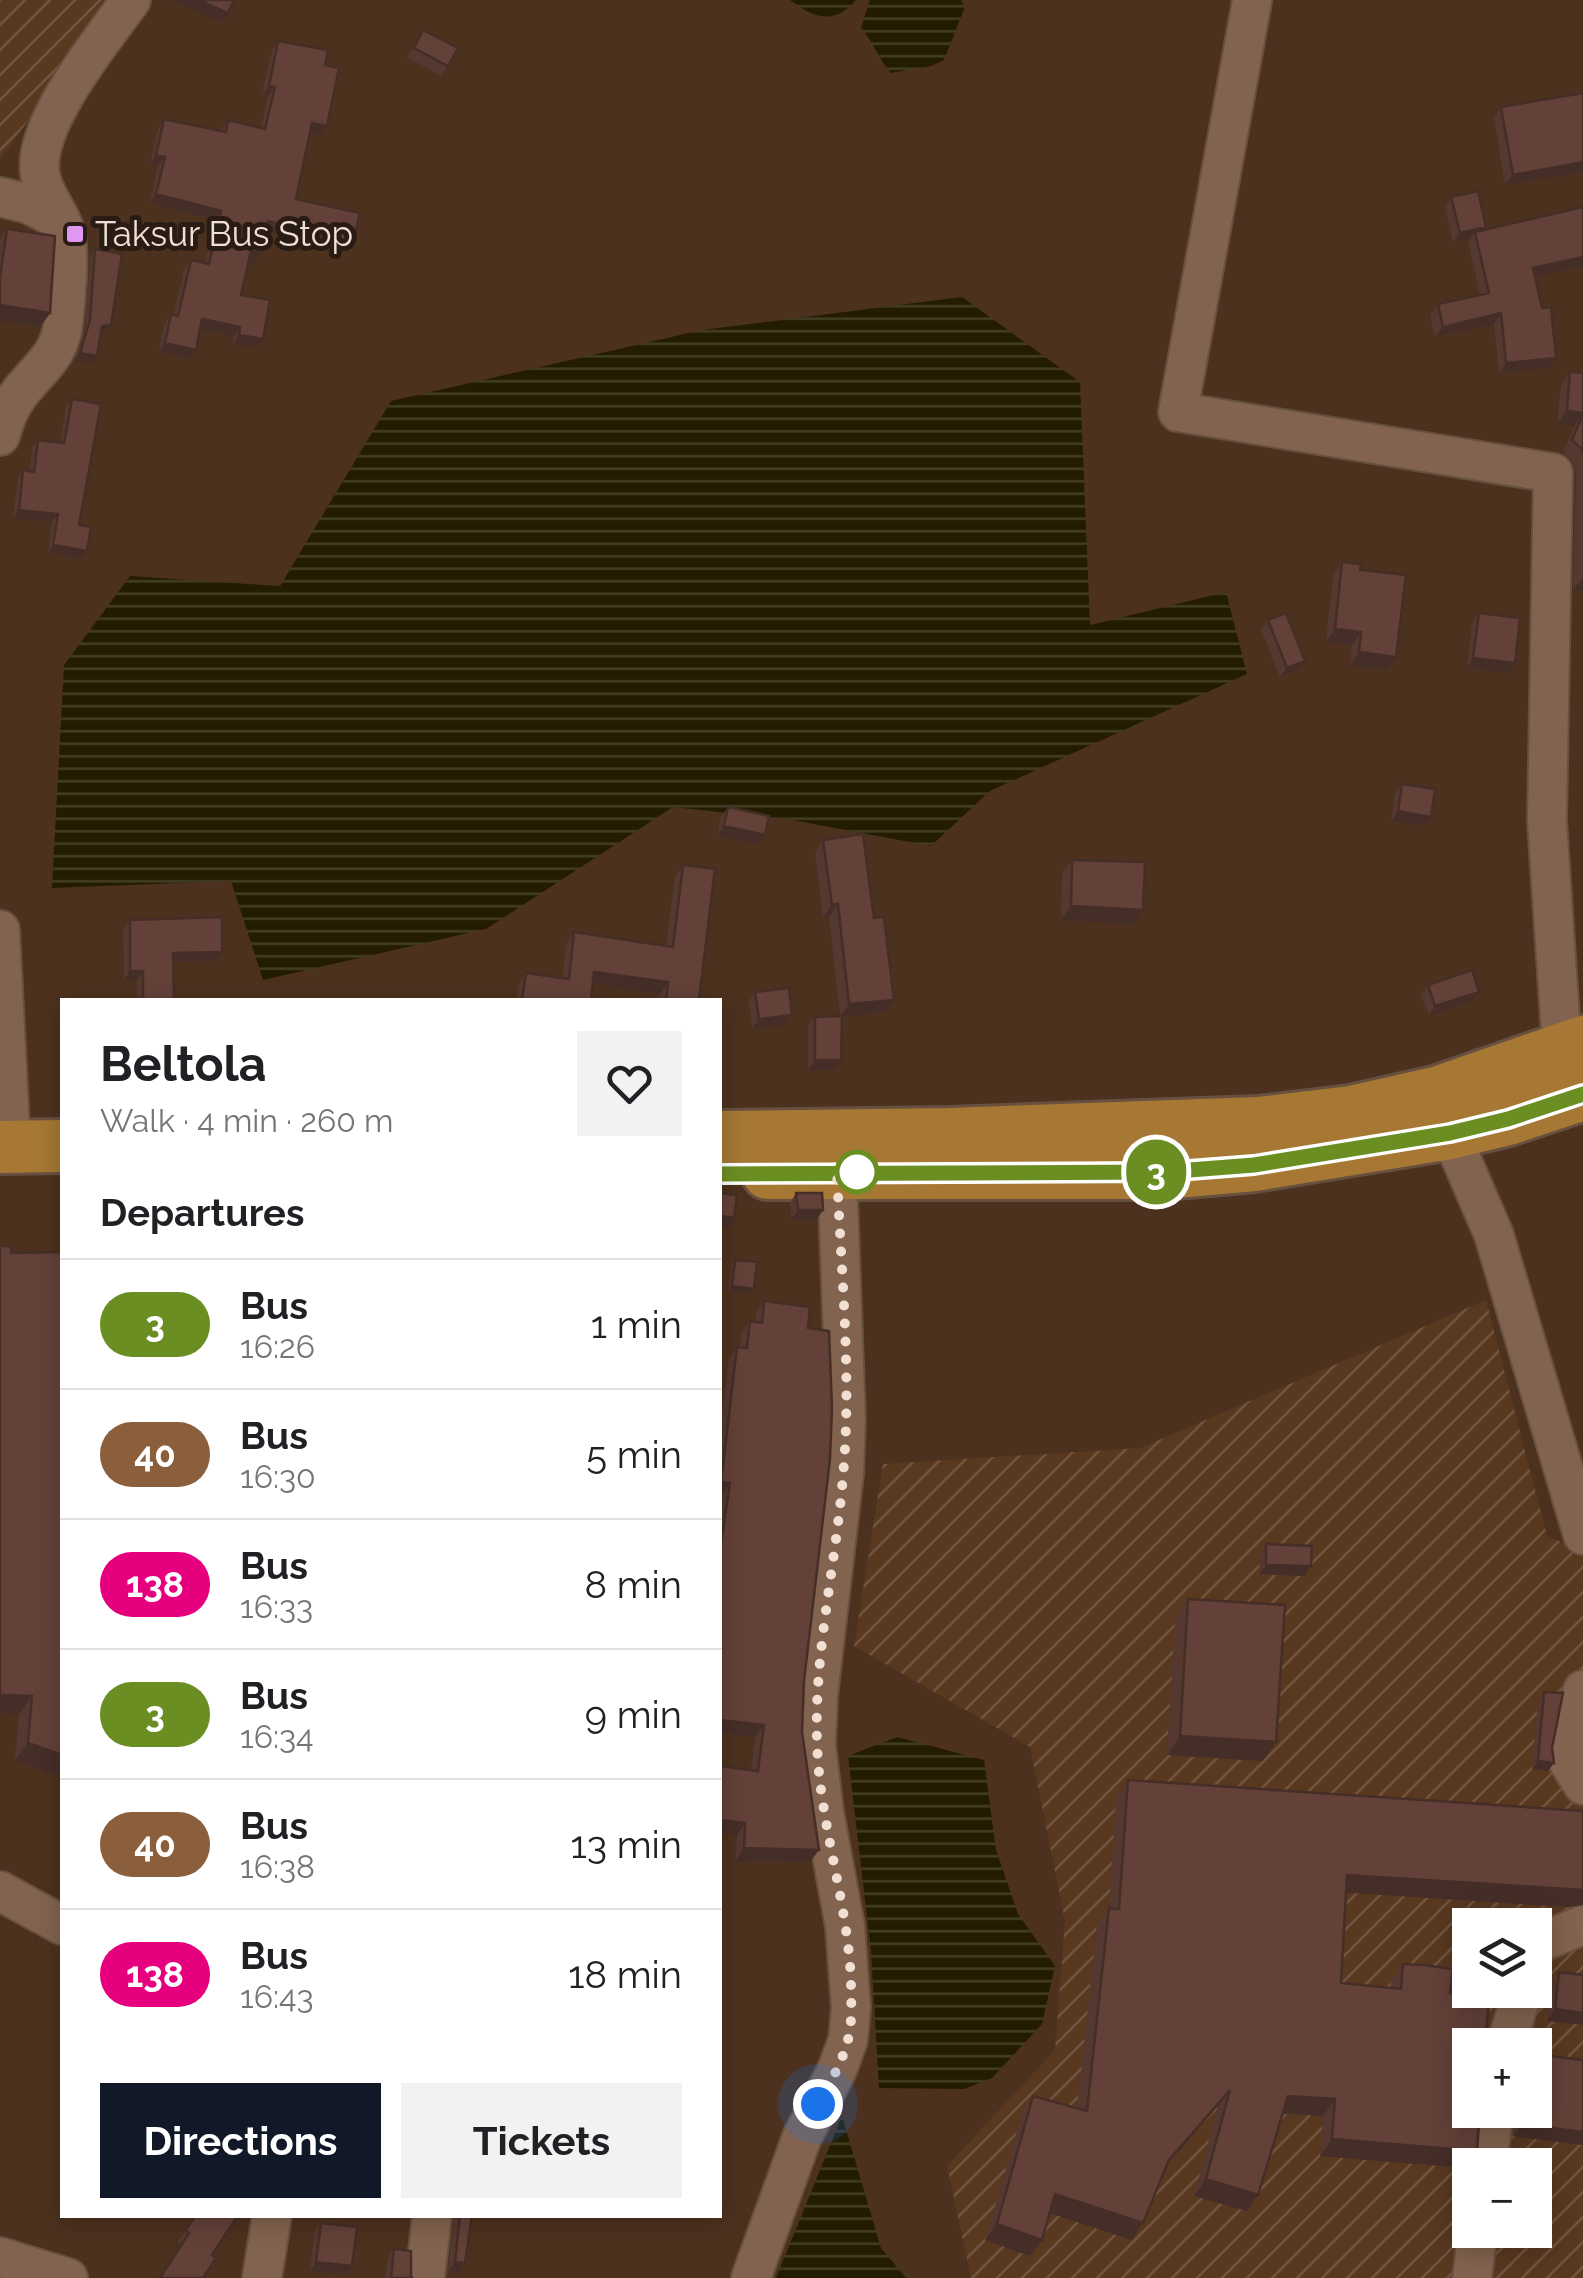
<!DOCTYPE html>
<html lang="en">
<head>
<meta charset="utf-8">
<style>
  body { margin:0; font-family:Raleway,sans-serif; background:#f2f2f2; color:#202124; height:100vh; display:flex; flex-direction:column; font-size:38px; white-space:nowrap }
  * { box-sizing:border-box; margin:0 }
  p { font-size:32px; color:#757577 }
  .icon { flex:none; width:55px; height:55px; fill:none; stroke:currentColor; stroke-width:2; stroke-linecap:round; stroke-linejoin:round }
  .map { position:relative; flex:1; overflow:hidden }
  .panel { position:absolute; left:60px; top:998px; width:662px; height:1220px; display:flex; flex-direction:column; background:#fff; border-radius:0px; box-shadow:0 5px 25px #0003 }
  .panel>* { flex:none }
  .badge { padding:0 20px; border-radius:32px; font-size:35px; line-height:65px }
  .controls { position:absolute; left:1452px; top:1908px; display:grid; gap:20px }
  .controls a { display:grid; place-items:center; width:100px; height:100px; border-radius:0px; background:#fff; box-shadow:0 5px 25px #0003; font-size:50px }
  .you { position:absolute; width:50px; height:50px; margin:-25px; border:8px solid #fff; border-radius:50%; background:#1a73e8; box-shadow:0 0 0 15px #1a73e833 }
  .map>.badge { position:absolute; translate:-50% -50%; box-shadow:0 0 0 5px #fff }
  h2 { padding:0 40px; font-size:38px; line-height:90px }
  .round { display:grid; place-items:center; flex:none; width:105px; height:105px; border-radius:0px; background:#f2f2f2 }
  .headline { display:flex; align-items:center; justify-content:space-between; height:170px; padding:0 40px }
  h1 { font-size:48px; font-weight:700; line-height:75px }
  .button { display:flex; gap:20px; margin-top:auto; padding:20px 40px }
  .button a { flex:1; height:115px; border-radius:0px; background:#111827; color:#fff; font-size:40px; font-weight:700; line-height:115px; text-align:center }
  .button a+a { background:#f2f2f2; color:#202124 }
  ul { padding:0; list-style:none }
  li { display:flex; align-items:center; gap:30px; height:130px; padding:0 40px; border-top:2px solid #e0e0e0 }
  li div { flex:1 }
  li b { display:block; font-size:38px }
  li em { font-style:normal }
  li .badge { min-width:110px; font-weight:700; text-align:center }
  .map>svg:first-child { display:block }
  .industrial { fill:url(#industrial-furrows); fill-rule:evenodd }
  .water { fill:url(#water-rules) }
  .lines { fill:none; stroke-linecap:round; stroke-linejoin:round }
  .minor-casing { stroke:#67503f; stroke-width:42 }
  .highway-casing { stroke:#67503f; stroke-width:58 }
  .minor { stroke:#82634f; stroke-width:38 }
  .highway { stroke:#a67834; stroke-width:52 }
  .wall { fill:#553830 }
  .shaded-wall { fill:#452e27 }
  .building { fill:#634138; stroke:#452e27; stroke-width:2.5 }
  .line-casing { stroke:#fff; stroke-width:22 }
  .line { stroke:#6b8e23; stroke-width:15 }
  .walk { stroke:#f1dfd4; stroke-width:10; stroke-dasharray:0 18 }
  .poi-dot { fill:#de98f2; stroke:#291c14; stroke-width:4 }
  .stop-dot { fill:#fff; stroke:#6b8e23; stroke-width:5 }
  .labels { text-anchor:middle; stroke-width:10; stroke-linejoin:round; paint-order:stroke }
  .poi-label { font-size:35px; fill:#f1dfd4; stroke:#291c14; text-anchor:start }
</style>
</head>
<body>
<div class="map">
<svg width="1583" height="2278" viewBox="0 0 1583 2278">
  <defs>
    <pattern id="industrial-furrows" width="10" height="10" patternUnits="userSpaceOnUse" patternTransform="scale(2.5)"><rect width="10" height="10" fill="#593820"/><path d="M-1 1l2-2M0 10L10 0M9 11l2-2" fill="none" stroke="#715440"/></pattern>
    <pattern id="water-rules" width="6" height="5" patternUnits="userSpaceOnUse" patternTransform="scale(2.5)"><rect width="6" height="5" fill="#231c01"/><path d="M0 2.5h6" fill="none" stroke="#433d25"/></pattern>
  </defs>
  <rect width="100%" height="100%" fill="#4c311e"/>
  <path class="industrial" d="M 0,0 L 116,0 L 0,159 Z
    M 1486,1300 L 1547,1536 L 1583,1551 L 1583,2278 L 971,2278 L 947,2166 L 1055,2050 L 1065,1921 L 1030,1747 L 854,1646 L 883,1464 L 1140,1448 ZM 1470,1925 L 1535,1925 L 1535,1990 L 1470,1990 ZM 1470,2045 L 1535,2045 L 1535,2110 L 1470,2110 ZM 1470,2165 L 1535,2165 L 1535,2230 L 1470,2230 Z"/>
  <path class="water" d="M 790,0 L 856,0 C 835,25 814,19 790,0 Z
    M 870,0 L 961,0 L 965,7 L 944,60 L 931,66 L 891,73 C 881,63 874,43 861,28 Z
    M 962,297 L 1080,382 L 1090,625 L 1226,592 L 1247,674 L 990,791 L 931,846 L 792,820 L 673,807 L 486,929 L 263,980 L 231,881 L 52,888 L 64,665 L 130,576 L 280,586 L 391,401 L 702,330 Z
    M 897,1737 L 984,1760 L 996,1850 L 1018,1914 L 1055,1966 L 1042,2024 L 992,2078 L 964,2089 L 879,2088 L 871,1951 L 848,1756 Z
    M 842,2116 L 881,2248 L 906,2278 L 776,2278 Z"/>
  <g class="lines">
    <g class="minor-casing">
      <path id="minor" d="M 1252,1 L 1178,412 L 1553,473 L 1547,821 L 1562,1049
        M 0,197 L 29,204 L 60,220
        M 0,436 C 4,421 10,406 19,394 C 37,370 60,356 63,324 C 66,300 70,253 65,231 C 59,211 43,195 40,174 C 32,125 102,40 131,0
        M 0,930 L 11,1147
        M 1450,1133 L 1494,1235 L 1583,1535
        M 1583,1690 L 1568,1761 L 1583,1785
        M 0,1891 L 62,1925
        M 1535,1950 L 1537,1944 L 1583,1925
        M 1506,2045 L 1523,1990
        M 1487,2165 L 1494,2110
        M 0,2257 L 68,2278
        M 262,2278 L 272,2215
        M 425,2278 L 432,2215
        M 751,2278 L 802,2137 L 837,2070 L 848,2040 L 851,2008 L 845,1926 L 824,1812 L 816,1745 L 818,1696 L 844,1473 L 846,1420 L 837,1172
        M 1472,2278 L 1478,2230"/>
    </g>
    <g class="highway-casing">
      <path id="highway" d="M 720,1137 L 949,1134 L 1258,1123 L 1351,1112 L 1439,1092 L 1583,1042
        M 0,1147 L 62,1146
        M 768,1173 L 1164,1173 L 1254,1165 L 1450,1133 L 1508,1119 L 1583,1094"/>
    </g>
    <use href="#minor" class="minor"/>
    <use href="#highway" class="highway"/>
  </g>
  <path class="wall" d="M 423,30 L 448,66 L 441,76 L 407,57 Z
    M 278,41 L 325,65 L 321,135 L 310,133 L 296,199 L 347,251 L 266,231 L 255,262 L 248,261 L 241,295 L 263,339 L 257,348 L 233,344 L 234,336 L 200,329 L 190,359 L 158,352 L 165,324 L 171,314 L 174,315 L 184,269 L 191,260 L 205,263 L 214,220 L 150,203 L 158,166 L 150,164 L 158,128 L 164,119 L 221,131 L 228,120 L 261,128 L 268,96 L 262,95 L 272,50 Z
    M 1583,93 L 1583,172 L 1505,185 L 1494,117 L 1501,107 Z
    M 1451,197 L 1486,227 L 1484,230 L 1583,266 L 1535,277 L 1556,358 L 1549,368 L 1499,373 L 1494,324 L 1435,337 L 1430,315 L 1438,304 L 1480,295 L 1468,242 L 1470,239 L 1453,243 L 1445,207 Z
    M 7,229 L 50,313 L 40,327 L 0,321 L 0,240 Z
    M 95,249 L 105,332 L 101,333 L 92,363 L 74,361 L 85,328 L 90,257 Z
    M 1570,372 L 1583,373 L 1583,591 L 1573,590 L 1576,473 L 1573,462 L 1563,453 L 1574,426 L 1557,424 L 1561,385 Z
    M 72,399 L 79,525 L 81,559 L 48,553 L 52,522 L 13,518 L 18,478 L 23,470 L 30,471 L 32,448 L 38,440 L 60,443 L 66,407 Z
    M 1342,562 L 1360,570 L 1396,657 L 1387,670 L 1350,665 L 1352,645 L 1326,642 L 1333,575 Z
    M 1479,613 L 1508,673 L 1467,668 L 1472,623 Z
    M 1268,620 L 1298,670 L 1280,677 L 1261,629 Z
    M 1402,784 L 1431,817 L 1424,826 L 1391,821 L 1395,794 Z
    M 728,807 L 758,844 L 717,836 L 721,817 Z
    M 823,840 L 874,918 L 885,1012 L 842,1017 L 841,1060 L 835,1070 L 808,1070 L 808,1026 L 815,1017 L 840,1016 L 829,917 L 823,917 L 815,852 Z
    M 1072,860 L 1133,924 L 1061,920 L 1062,874 Z
    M 683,865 L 699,1000 L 659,1000 L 660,994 L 592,984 L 591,1000 L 516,1000 L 518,984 L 526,973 L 562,978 L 566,944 L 574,932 L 666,946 L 675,877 Z
    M 130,920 L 222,952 L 216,961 L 173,962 L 174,1000 L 137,1000 L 137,980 L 124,980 L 123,929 Z
    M 1428,985 L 1479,992 L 1472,1001 L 1429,1016 L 1421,995 Z
    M 755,992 L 785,1025 L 752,1029 L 749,1001 Z
    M 796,1193 L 823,1210 L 816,1220 L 791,1220 L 790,1203 Z
    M 0,1246 L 62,1777 L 15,1760 L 19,1714 Z
    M 735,1260 L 750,1294 L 728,1291 L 732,1264 Z
    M 764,1301 L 808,1328 L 804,1681 L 802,1732 L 810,1862 L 735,1861 L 737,1835 L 720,1833 L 720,1766 L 751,1770 L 755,1737 L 720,1733 L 720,1508 L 722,1495 L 720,1495 L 720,1429 L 729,1359 L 737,1347 L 740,1347 L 741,1334 L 750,1321 L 755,1322 L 756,1313 Z
    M 1266,1544 L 1311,1566 L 1304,1576 L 1259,1574 L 1260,1554 Z
    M 1188,1599 L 1263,1761 L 1167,1755 L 1175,1618 Z
    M 1544,1692 L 1552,1748 L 1548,1771 L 1532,1769 L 1538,1700 Z
    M 1128,1780 L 1583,1811 L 1583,1905 L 1567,1907 L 1346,1892 L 1341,1983 L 1391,1988 L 1391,1981 L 1403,1964 L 1450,1993 L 1477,2151 L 1465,2168 L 1320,2156 L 1323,2116 L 1283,2114 L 1247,2211 L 1194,2196 L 1218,2106 L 1166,2166 L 1132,2240 L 1050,2213 L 1042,2240 L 1030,2256 L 985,2240 L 1022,2113 L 1033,2096 L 1077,2108 L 1097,1925 L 1109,1909 L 1116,1797 Z
    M 1559,1972 L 1583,1975 L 1547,2021 L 1551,1984 Z
    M 1583,2060 L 1583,2145 L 1513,2136 L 1516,2110 L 1535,2110 Z
    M 195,2215 L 212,2255 L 177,2243 Z
    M 454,2215 L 472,2215 L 458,2273 L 448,2271 Z
    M 321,2223 L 345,2276 L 310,2271 L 314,2233 Z
    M 394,2249 L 411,2276 L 412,2278 L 385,2278 L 388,2258 Z"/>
  <path class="shaded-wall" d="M 170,0 L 198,0 L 228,13 L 222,22 Z
    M 269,86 L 275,87 L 268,96 L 262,95 Z
    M 312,123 L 327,126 L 321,135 L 306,132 Z
    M 156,155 L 165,157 L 158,166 L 150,164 Z
    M 1583,162 L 1583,172 L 1505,185 L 1513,175 Z
    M 156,194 L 221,211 L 214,220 L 150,203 Z
    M 268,221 L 353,242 L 347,251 L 262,230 Z
    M 1486,227 L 1479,237 L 1475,232 L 1470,239 L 1453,243 L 1460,233 Z
    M 251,251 L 262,253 L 255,262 L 244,260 Z
    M 1583,257 L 1583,266 L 1526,279 L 1533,268 Z
    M 0,305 L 50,313 L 40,327 L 0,321 Z
    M 1501,313 L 1494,324 L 1435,337 L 1443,327 Z
    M 202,319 L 240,327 L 234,336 L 196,328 Z
    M 111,325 L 105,332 L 96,334 L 102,326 Z
    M 239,335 L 263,339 L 257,348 L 233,344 Z
    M 165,343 L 196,350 L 190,359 L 158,352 Z
    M 80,353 L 97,356 L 92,363 L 74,361 Z
    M 1556,358 L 1549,368 L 1499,373 L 1506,363 Z
    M 1567,411 L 1583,413 L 1574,426 L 1557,424 Z
    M 19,510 L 58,514 L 52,522 L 13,518 Z
    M 53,545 L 87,551 L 81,559 L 48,553 Z
    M 1583,578 L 1583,591 L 1573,590 Z
    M 1335,629 L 1361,632 L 1352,645 L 1326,642 Z
    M 1359,652 L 1396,657 L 1387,670 L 1350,665 Z
    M 1473,658 L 1515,663 L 1508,673 L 1467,668 Z
    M 1305,661 L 1298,670 L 1280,677 L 1287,668 Z
    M 1398,811 L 1431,817 L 1424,826 L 1391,821 Z
    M 724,826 L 765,835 L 758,844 L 717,836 Z
    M 838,904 L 829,917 L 823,917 L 832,905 Z
    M 1071,906 L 1143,910 L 1133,924 L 1061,920 Z
    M 222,952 L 216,961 L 166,962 L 173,953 Z
    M 130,971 L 143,971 L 137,980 L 124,980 Z
    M 594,972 L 668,982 L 660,994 L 586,983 Z
    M 1479,992 L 1472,1001 L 1429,1016 L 1435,1006 Z
    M 894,1000 L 885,1012 L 840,1017 L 849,1004 Z
    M 792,1015 L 785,1025 L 752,1029 L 759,1019 Z
    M 815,1060 L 841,1060 L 835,1070 L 808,1070 Z
    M 798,1210 L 823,1210 L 816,1220 L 791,1220 Z
    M 720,1216 L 734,1218 L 727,1228 L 720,1227 Z
    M 732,1286 L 754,1289 L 750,1294 L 728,1291 Z
    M 721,1482 L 730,1483 L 722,1495 L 720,1495 Z
    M 1266,1565 L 1311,1566 L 1304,1576 L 1259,1574 Z
    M 0,1695 L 32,1696 L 19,1714 L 0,1713 Z
    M 720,1720 L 764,1725 L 755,1737 L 720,1733 Z
    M 1180,1736 L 1276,1742 L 1263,1761 L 1167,1755 Z
    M 28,1743 L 62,1755 L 62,1777 L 15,1760 Z
    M 1538,1761 L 1554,1763 L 1548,1771 L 1532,1769 Z
    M 720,1820 L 745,1823 L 737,1835 L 720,1833 Z
    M 744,1848 L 819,1850 L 810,1862 L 735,1861 Z
    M 1347,1875 L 1583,1890 L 1583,1905 L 1567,1907 L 1336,1892 Z
    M 1555,2009 L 1583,2013 L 1583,2025 L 1547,2021 Z
    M 1230,2090 L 1218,2106 L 1157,2176 L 1169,2160 Z
    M 1288,2096 L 1335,2099 L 1323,2116 L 1276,2113 Z
    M 1522,2124 L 1583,2132 L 1583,2145 L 1513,2136 Z
    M 1332,2139 L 1477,2151 L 1465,2168 L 1320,2156 Z
    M 1206,2179 L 1258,2195 L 1247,2211 L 1194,2196 Z
    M 1055,2194 L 1143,2223 L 1132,2240 L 1043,2211 Z
    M 997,2224 L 1042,2240 L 1030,2256 L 985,2240 Z
    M 316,2262 L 352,2266 L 345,2276 L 310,2271 Z
    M 455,2262 L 465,2263 L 458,2273 L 448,2271 Z"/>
  <path class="building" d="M 198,0 L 234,0 L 228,13 Z
    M 423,30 L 458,48 L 448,66 L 414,48 Z
    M 278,41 L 328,50 L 325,65 L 339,68 L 327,126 L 312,123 L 296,199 L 360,213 L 353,242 L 268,221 L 262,253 L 251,251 L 241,295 L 270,300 L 263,339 L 239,335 L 240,327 L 202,319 L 196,350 L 165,343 L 171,314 L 178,316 L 191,260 L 209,264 L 221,211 L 156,194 L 165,157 L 156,155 L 164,119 L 226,132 L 228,120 L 265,129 L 275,87 L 269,86 Z
    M 1583,93 L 1583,162 L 1513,175 L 1501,107 Z
    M 1478,191 L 1486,227 L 1460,233 L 1451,197 Z
    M 1583,207 L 1583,257 L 1533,268 L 1542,308 L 1551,307 L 1556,358 L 1506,363 L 1501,313 L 1443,327 L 1438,304 L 1489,293 L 1475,232 Z
    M 7,229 L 55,236 L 50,313 L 0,305 L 0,277 Z
    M 95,249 L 122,254 L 111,325 L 102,326 L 97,356 L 80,353 L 90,320 Z
    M 1570,372 L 1583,373 L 1583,413 L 1567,411 Z
    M 72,399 L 101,404 L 79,525 L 91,527 L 87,551 L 53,545 L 58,514 L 19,510 L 23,470 L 34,472 L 38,440 L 64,443 Z
    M 1583,414 L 1583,454 L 1582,449 L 1572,440 Z
    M 1342,562 L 1361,564 L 1360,570 L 1406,575 L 1396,657 L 1359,652 L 1361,632 L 1335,629 Z
    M 1286,613 L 1305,661 L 1287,668 L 1268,620 Z
    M 1479,613 L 1520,618 L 1515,663 L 1473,658 Z
    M 1402,784 L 1435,789 L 1431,817 L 1398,811 Z
    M 728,807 L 769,816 L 765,835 L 724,826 Z
    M 863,834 L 874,918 L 884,917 L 894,1000 L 849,1004 L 838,904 L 832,905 L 823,840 Z
    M 1072,860 L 1145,862 L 1143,910 L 1071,906 Z
    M 683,865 L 715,869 L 699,1000 L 666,1000 L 668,982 L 594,972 L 591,1000 L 522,1000 L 526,973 L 569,979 L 574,932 L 673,947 Z
    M 222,917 L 222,952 L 173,953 L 174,1000 L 143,1000 L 143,971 L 130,971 L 130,920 Z
    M 1472,970 L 1479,992 L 1435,1006 L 1428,985 Z
    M 789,988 L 792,1015 L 759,1019 L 755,992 Z
    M 842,1016 L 841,1060 L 815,1060 L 815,1017 Z
    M 720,1193 L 737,1195 L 734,1218 L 720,1216 Z
    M 796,1193 L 822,1193 L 823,1210 L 798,1210 Z
    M 0,1246 L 11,1246 L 11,1253 L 62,1252 L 62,1755 L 28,1743 L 32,1696 L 0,1695 Z
    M 735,1260 L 757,1262 L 754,1289 L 732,1286 Z
    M 764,1301 L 810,1307 L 808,1328 L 829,1331 L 832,1408 L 830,1459 L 804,1681 L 802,1732 L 819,1850 L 744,1848 L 745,1823 L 720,1820 L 720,1766 L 758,1771 L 764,1725 L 720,1720 L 720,1551 L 730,1483 L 721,1482 L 737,1347 L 747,1348 L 750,1321 L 762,1323 Z
    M 1266,1544 L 1312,1546 L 1311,1566 L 1266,1565 Z
    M 1188,1599 L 1285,1605 L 1276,1742 L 1180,1736 Z
    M 1544,1692 L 1563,1693 L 1552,1748 L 1554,1763 L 1538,1761 Z
    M 1128,1780 L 1583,1811 L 1583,1890 L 1347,1875 L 1341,1983 L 1401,1989 L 1403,1964 L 1424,1965 L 1453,1969 L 1450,1993 L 1489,1998 L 1485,2045 L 1470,2045 L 1470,2110 L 1480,2110 L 1477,2151 L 1332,2139 L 1335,2099 L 1288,2096 L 1258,2195 L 1206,2179 L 1230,2090 L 1169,2160 L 1143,2223 L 1055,2194 L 1042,2240 L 997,2224 L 1033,2096 L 1087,2111 L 1109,1908 L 1119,1909 Z
    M 1559,1972 L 1583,1975 L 1583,2013 L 1555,2009 Z
    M 1535,2054 L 1583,2060 L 1583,2132 L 1522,2124 L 1523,2110 L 1535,2110 Z
    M 196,2215 L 238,2215 L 212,2255 L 216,2258 L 203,2278 L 160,2278 L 189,2233 L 185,2231 Z
    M 460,2215 L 472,2215 L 465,2263 L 455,2262 Z
    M 321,2223 L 357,2227 L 352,2266 L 316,2262 Z
    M 394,2249 L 411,2251 L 411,2276 L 412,2278 L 391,2278 Z"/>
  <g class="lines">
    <g class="line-casing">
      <path id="line" d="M 720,1174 L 1164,1172 L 1254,1165 L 1450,1133 L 1508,1119 L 1583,1094"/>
    </g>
    <use href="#line" class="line"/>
    <path class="walk" d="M 818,2104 C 829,2085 841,2065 847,2043 C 853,2024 851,2002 851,1982 C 848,1901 819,1823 817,1741 C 814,1653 836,1564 843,1476 C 852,1376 841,1273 837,1172 L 857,1172"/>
  </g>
  <rect class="poi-dot" x="65" y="224" width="20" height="20" rx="5"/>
  <circle class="stop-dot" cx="857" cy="1172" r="20"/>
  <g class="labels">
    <g class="poi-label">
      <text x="95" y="246">Taksur Bus Stop</text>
    </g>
  </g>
</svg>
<div class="controls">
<a><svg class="icon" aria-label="layers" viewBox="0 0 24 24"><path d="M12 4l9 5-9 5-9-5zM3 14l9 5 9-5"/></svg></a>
<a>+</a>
<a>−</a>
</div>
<div class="you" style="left:818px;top:2104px"></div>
<b class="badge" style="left:1156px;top:1172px;background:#6b8e23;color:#fff">3</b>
<section class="panel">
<div class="headline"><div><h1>Beltola</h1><p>Walk · 4 min · 260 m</p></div><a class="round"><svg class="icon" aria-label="heart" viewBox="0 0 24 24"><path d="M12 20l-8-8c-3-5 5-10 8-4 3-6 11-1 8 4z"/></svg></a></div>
<h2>Departures</h2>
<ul>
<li><span class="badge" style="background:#6b8e23;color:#fff">3</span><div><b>Bus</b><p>16:26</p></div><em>1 min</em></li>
<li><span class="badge" style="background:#8b5e3c;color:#fff">40</span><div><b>Bus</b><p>16:30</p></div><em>5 min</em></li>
<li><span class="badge" style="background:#e6007e;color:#fff">138</span><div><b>Bus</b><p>16:33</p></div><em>8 min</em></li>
<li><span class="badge" style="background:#6b8e23;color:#fff">3</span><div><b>Bus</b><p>16:34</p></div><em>9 min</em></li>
<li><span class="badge" style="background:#8b5e3c;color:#fff">40</span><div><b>Bus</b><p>16:38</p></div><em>13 min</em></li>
<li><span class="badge" style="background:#e6007e;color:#fff">138</span><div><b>Bus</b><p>16:43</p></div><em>18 min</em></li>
</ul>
<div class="button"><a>Directions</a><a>Tickets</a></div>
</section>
</div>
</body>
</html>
